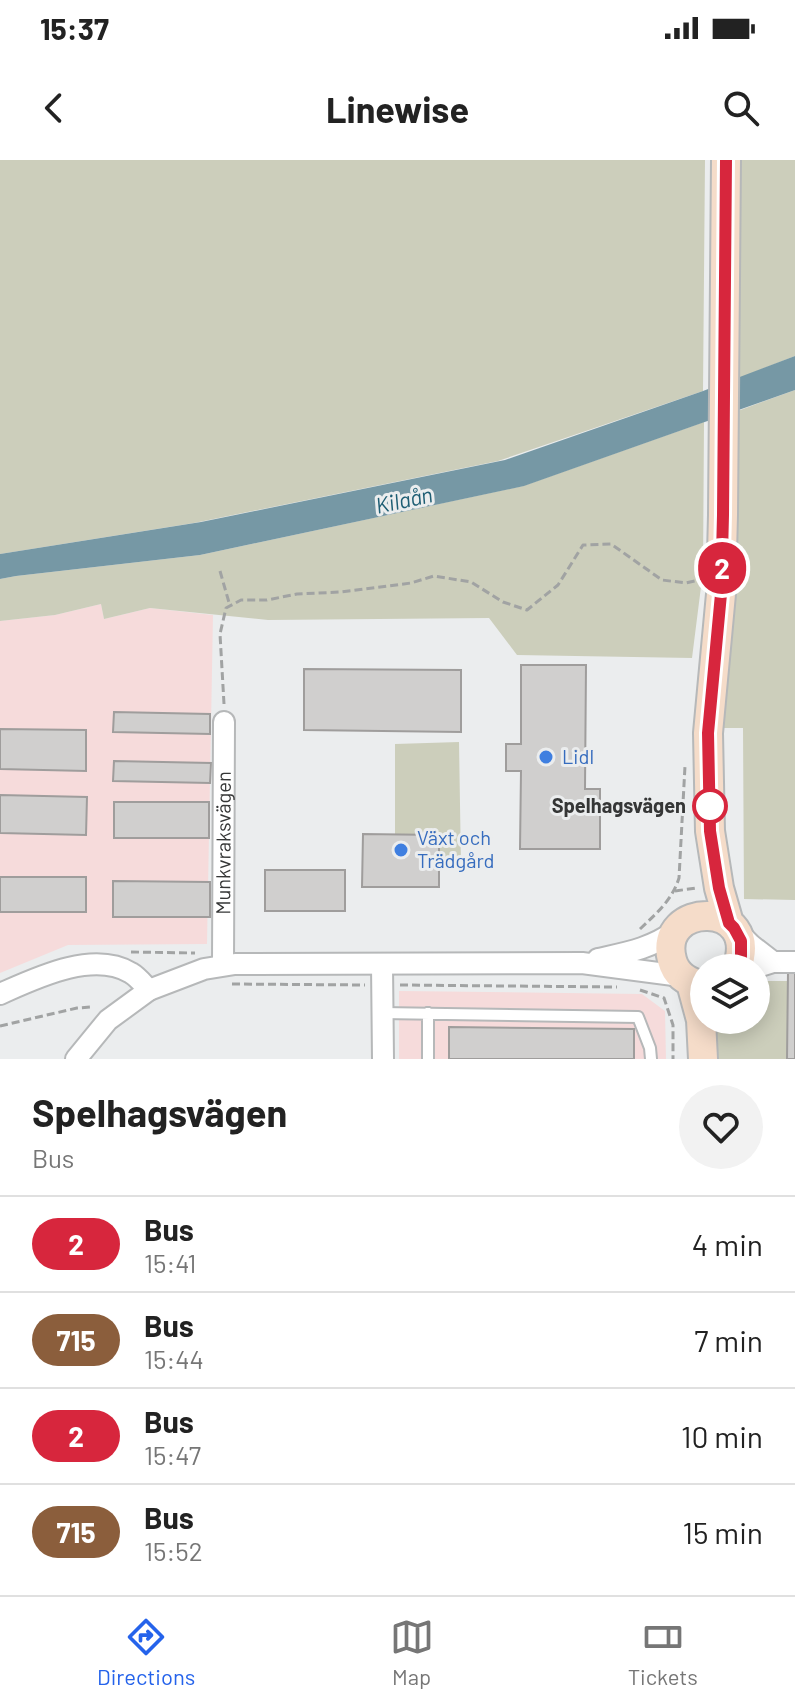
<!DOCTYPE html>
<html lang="en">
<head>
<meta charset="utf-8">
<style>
  body { margin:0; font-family:Barlow,sans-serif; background:#f2f2f2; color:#222; height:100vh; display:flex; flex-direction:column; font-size:30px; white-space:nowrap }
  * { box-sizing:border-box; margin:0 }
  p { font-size:26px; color:#767676 }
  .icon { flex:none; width:44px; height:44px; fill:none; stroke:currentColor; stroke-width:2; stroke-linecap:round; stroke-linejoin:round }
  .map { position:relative; height:899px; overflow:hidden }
  .side { display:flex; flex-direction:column; background:#fff; flex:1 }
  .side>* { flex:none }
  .badge { padding:0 16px; border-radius:26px; font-size:28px; line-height:52px }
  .controls { position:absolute; left:690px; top:794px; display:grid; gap:16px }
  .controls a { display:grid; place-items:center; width:80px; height:80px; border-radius:50%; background:#fff; box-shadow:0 4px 20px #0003; font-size:40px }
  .map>.badge { position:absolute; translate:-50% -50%; box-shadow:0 0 0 4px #fff }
  .round { display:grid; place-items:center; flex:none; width:84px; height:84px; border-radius:42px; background:#f2f2f2 }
  .summary { display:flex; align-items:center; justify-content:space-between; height:136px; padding:0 32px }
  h1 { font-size:38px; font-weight:700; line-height:60px }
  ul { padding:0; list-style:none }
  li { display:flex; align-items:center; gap:24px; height:96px; padding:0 32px; border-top:2px solid #e0e0e0 }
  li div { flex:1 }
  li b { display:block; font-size:30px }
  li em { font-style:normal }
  li .badge { min-width:88px; font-weight:700; text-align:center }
  .status { display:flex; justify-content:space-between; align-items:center; height:56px; padding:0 40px; background:#fff; direction:ltr }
  .status svg { height:22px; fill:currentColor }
  header { display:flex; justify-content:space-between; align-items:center; height:104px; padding:0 32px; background:#fff; font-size:36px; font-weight:700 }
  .tab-bar { display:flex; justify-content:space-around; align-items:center; height:112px; border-top:2px solid #e0e0e0; background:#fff; font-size:22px; color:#767676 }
  .tab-bar a { display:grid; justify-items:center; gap:4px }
  .tab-bar .active { color:#2563eb }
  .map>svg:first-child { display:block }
  .commercial { fill:#f6dbdb }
  .green { fill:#cccebb }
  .water { fill:#7698a5 }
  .building { fill:#d0cfce; stroke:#9f9d9c; stroke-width:2 }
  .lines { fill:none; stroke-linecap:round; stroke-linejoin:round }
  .service-casing { stroke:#b6b8b9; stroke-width:14 }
  .minor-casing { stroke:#b6b8b9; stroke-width:24 }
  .secondary-casing { stroke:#b6b8b9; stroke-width:32 }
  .path { stroke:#a1a3a3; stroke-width:3; stroke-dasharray:8 4; stroke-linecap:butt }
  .service { stroke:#fff; stroke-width:10 }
  .minor { stroke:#fff; stroke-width:20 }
  .secondary { stroke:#f5dcc9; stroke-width:28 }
  .line-casing { stroke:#fff; stroke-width:18 }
  .line { stroke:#d7263d; stroke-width:12 }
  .shop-dot { fill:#3f7fe0; stroke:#ebedee; stroke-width:3 }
  .stop-dot { fill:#fff; stroke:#d7263d; stroke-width:4 }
  .labels { text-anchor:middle; stroke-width:6; stroke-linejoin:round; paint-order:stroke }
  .shop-label { font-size:20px; fill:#366cbe; stroke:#ebedee; text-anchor:start }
  .stop-label { font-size:20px; font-weight:bold; fill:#353636; stroke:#ebedee; text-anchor:end }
  .street-label { font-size:20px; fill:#353636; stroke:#ebedee }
  .water-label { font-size:22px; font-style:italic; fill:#1d5d73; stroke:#ebedee }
</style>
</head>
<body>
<div class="status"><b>15:37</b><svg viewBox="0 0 49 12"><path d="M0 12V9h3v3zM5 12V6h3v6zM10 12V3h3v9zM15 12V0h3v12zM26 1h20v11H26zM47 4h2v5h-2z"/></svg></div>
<header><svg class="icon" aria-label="back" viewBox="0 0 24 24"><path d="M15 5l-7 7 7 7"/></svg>Linewise<svg class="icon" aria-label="search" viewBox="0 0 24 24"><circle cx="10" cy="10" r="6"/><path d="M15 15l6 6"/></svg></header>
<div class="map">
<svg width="795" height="899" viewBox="0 0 795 899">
  <rect width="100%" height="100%" fill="#ebedee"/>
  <path class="commercial" d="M 101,444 L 104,459 L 150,448 L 213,455 L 207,784 L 68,785 L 0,813 L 0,461 L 55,455 Z
    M 399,831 L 642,834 L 665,851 L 666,899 L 399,899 Z"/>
  <path class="green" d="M 0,0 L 705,0 L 703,231 L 498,301 L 194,363 L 0,394 Z
    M 737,0 L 795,0 L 795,196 L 737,219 Z
    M 795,230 L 795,740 L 744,739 L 743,568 L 721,568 L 735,252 Z
    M 704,262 L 703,411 L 692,498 L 517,495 L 489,458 L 268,460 L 150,448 L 104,459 L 101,444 L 55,455 L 0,461 L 0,419 L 16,416 L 200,395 L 523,326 Z
    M 459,582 L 461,706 L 439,705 L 439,675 L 395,675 L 395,584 Z
    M 756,821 L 795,821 L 795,899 L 710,899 L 712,860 L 756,860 Z"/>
  <path class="water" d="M 795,196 L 795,230 L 524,326 L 200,395 L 16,416 L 0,419 L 0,394 L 201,362 L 505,300 L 703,231 Z"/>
  <path class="building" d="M 521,505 L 586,505 L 585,629 L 600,629 L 600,689 L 520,689 L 521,611 L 506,611 L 506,584 L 521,584 Z
    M 304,509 L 461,510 L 461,572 L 304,570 Z
    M 114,552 L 210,554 L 210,574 L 113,572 Z
    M 0,569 L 86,570 L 86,611 L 0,609 Z
    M 114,601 L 211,603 L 210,623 L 113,621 Z
    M 0,635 L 87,637 L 86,675 L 0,673 Z
    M 114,642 L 209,642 L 209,678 L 114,678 Z
    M 363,674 L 439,675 L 439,727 L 362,727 Z
    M 265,710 L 345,710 L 345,751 L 265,751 Z
    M 0,717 L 86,717 L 86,752 L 0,752 Z
    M 113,721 L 210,722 L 210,757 L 113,757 Z
    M 788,812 L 795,812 L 795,899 L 787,899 Z
    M 449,867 L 634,869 L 634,899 L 449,899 Z"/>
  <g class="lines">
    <g class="service-casing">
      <path id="service" d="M 382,853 L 638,857 L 650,888 L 651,899
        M 428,853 L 428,899"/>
    </g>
    <g class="minor-casing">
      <g id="minor">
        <path d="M 737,771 L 751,785 L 773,802"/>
        <path d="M 598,799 C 630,792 649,789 677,770"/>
        <path id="s1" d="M 223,805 L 224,562"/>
        <path d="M 382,805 L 383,899"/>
        <path d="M 754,808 L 773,802 L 795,802"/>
        <path d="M 0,834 C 36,818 93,790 131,813 C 138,817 144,825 149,830 L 204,809 L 235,804 L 582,803 L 681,816"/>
        <path d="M 76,899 L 108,860 L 149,830"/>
      </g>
    </g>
    <g class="secondary-casing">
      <path id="secondary" d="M 726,0 L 723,355 L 721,434 L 708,573 L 710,671 L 719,728 L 729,763
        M 691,823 L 701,860 L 703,899
        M 704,826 C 689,823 676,816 672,800 C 656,741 762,739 737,808"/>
    </g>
    <path class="path" d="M 220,411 L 230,446
      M 224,544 L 220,474 L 226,448 L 241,440 L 267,440 L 297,434 L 341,432 L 411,423 L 434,416 L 471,422 L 503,442 L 527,450 L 558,425 L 583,385 L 611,384 L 662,420 L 686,423 L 699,420
      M 675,731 L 696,728
      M 640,769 C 657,753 672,740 679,718 L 685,606
      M 131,792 L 195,793
      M 232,824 L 365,825
      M 400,825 L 617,827
      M 640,830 L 664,838 L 673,865 L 673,899
      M 0,866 L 77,848 L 91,847 L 93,849"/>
    <use href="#service" class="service"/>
    <use href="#minor" class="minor"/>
    <use href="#secondary" class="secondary"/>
  </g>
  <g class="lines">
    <g class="line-casing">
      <path id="line" d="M 726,0 L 723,355 L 721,434 L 708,573 L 710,671 L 719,728 L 729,763 L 734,768 L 741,781 L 741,796 L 737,808"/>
    </g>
    <use href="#line" class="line"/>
  </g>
  <g class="shop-dot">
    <circle cx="546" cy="597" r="8"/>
    <circle cx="401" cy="690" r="8"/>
  </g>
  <circle class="stop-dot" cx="710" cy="646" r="16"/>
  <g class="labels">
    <g class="shop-label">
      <text x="562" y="604">Lidl</text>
      <text x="417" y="685">Växt och<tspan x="417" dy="23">Trädgård</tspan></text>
    </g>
    <g class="stop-label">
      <text x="686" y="653">Spelhagsvägen</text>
    </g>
    <g class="street-label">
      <text dy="7" stroke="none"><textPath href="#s1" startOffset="122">Munkvraksvägen</textPath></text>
    </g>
    <g class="water-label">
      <text transform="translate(404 340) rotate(-12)" y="8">Kilaån</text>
    </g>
  </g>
</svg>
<div class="controls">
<a><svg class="icon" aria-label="layers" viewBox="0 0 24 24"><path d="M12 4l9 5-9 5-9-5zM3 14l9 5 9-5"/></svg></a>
</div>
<b class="badge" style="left:722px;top:408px;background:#d7263d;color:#fff">2</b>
</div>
<section class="side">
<div class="summary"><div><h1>Spelhagsvägen</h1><p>Bus</p></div><a class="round"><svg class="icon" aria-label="heart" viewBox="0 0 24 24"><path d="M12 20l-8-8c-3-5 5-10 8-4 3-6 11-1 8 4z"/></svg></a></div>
<ul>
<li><span class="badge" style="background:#d7263d;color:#fff">2</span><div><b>Bus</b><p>15:41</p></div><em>4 min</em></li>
<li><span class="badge" style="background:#8b5e3c;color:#fff">715</span><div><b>Bus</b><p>15:44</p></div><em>7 min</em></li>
<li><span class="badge" style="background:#d7263d;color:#fff">2</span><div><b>Bus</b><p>15:47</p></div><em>10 min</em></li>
<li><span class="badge" style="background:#8b5e3c;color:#fff">715</span><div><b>Bus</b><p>15:52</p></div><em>15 min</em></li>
</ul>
</section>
<nav class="tab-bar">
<a class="active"><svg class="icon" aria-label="directions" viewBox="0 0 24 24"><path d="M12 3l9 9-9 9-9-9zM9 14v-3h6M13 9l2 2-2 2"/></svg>Directions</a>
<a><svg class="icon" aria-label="map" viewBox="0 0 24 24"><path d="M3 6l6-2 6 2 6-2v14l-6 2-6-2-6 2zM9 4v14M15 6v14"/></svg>Map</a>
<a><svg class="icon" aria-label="tickets" viewBox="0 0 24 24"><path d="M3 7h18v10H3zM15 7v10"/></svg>Tickets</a>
</nav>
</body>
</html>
